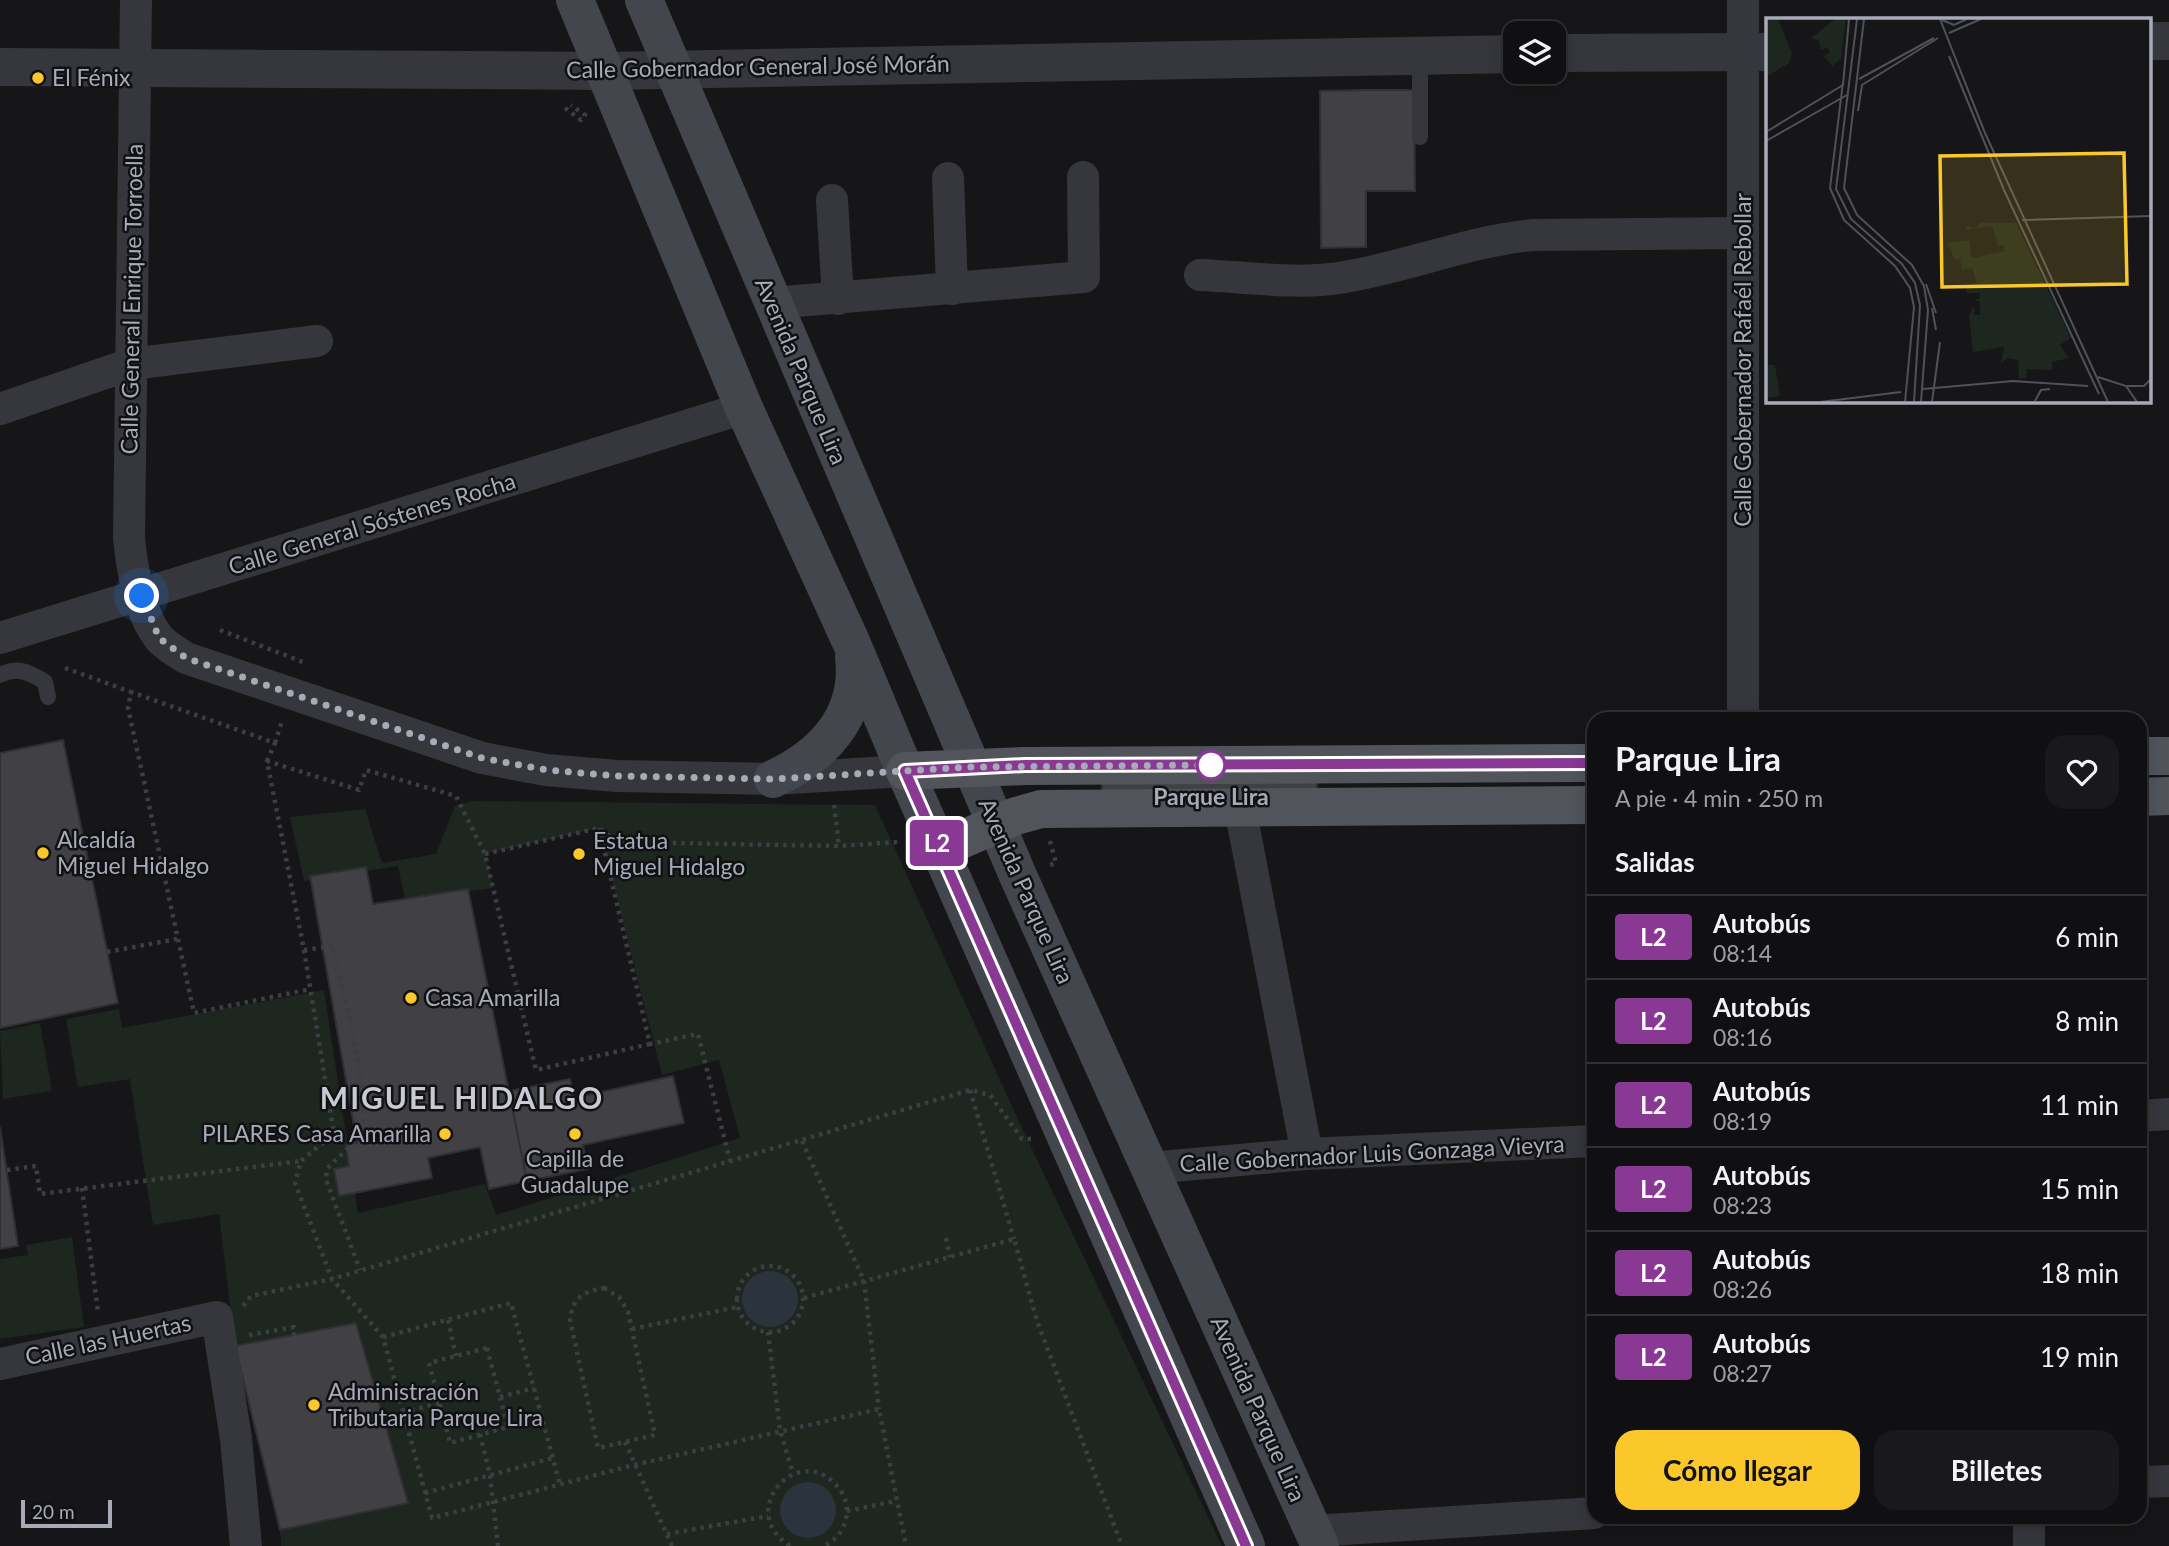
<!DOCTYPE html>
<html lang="es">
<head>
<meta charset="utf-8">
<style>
  body { margin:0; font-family:Lato,sans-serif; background:#19191b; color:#f1f3f6; height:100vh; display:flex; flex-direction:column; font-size:26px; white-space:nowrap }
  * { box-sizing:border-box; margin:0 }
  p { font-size:23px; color:#9c9d9f }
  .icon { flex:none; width:38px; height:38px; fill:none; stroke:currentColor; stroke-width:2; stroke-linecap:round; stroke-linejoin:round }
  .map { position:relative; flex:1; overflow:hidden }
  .panel { position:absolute; left:1587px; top:712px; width:560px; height:812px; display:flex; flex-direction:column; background:#101012; border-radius:21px; box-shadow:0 4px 18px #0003,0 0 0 2px #303032 }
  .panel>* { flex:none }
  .badge { padding:0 14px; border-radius:5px; font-size:24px; line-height:46px }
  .fabs { position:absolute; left:1503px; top:21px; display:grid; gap:14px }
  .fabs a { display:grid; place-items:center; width:63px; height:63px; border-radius:14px; background:#101012; box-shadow:0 4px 18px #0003,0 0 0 2px #303032; font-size:35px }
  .scale { position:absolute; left:21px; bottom:18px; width:91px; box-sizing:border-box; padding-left:7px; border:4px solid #a7abb8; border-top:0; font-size:19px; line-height:24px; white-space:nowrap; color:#a7abb8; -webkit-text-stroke:5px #111113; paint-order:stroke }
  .you { position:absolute; width:35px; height:35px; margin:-18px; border:5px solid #fff; border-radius:50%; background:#1a73e8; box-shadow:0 0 0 10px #1a73e833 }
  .map>.badge { position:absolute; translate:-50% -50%; box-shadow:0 0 0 4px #fff }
  h2 { padding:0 28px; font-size:26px; line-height:63px }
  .round { display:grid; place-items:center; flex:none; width:74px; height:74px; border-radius:21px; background:#19191b }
  .head { display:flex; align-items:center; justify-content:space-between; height:119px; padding:0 28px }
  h1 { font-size:33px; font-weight:700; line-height:52px }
  .primary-button { display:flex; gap:14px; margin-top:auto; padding:14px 28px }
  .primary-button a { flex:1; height:80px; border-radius:21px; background:#fac82b; color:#111; font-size:28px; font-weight:700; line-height:80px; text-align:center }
  .primary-button a+a { background:#19191b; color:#f1f3f6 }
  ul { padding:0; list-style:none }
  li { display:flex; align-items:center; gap:21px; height:84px; padding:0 28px; border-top:2px solid #303032 }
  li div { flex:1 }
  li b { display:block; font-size:26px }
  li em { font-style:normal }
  li .badge { min-width:77px; font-weight:700; text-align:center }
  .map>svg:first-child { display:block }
  .green { fill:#1d261f }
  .water { fill:#2b333c }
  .building { fill:#404045; stroke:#303034; stroke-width:2 }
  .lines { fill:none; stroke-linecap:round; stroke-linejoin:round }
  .path { stroke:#3c3e44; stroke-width:4.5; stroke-dasharray:3.5 5; stroke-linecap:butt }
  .service { stroke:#36373d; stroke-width:16 }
  .minor { stroke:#36373d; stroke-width:32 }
  .tertiary { stroke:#36373d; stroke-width:38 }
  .secondary { stroke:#44464d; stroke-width:38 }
  .primary { stroke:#52545c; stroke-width:38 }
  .line-casing { stroke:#fff; stroke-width:16 }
  .line { stroke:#893894; stroke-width:10 }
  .walk { stroke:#a7abb8; stroke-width:7; stroke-dasharray:0 12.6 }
  .poi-dot { fill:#fac82b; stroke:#111113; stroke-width:2.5 }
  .stop-dot { fill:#fff; stroke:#893894; stroke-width:3.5 }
  .labels { text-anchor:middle; stroke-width:5; stroke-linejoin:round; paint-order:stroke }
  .street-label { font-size:23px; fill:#a7abb8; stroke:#111113 }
  .poi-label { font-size:23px; fill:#a7abb8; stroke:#111113; text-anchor:start }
  .stop-label { font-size:23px; font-weight:bold; fill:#a7abb8; stroke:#111113 }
  .district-label { font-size:30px; font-weight:bold; letter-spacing:2px; fill:#c8cad4; stroke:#111113 }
  .inset-road { fill:none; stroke:#505258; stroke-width:2 }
  .view { fill:#fac82b; fill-opacity:0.15; stroke:#fac82b; stroke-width:3.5 }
  .inset-edge { fill:none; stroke:#a7abb8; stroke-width:3.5 }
</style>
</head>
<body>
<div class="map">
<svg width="2169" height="1546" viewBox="0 0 2169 1546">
  <rect width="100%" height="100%" fill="#161618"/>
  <path class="green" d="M 472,801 L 875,805 L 1020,1124 L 1222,1546 L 281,1546 L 280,1530 L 407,1502 L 357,1323 L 235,1346 L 219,1214 L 153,1225 L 130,1079 L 78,1087 L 66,1019 L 119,1009 L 122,1028 L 324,990 L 358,1213 L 485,1184 L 496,1215 L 740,1138 L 719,1060 L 662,1075 L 599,828 L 485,854 L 493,888 L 405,900 L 398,866 L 304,881 L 290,817 L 365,809 L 382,863 L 436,854 L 455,806 Z
    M 40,1023 L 52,1091 L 3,1099 L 0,1031 Z
    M 72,1237 L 84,1327 L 0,1339 L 0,1259 L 28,1255 L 26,1245 Z"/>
  <path class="water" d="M742 1299a28 28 0 1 1 56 0a28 28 0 1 1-56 0Z
    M780 1510a28 28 0 1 1 56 0a28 28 0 1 1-56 0Z"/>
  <path class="building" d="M 1363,90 L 1414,90 L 1415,191 L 1366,191 L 1366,247 L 1321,248 L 1320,91 Z
    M 63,740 L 118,1003 L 0,1028 L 0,753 Z
    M 1317,777 L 1317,799 L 1102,800 L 1102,778 Z
    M 366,867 L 373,904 L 468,889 L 527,1181 L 489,1189 L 480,1147 L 428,1158 L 432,1178 L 339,1196 L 334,1169 L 349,1166 L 346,1145 L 357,1143 L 310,876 Z
    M 673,1076 L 684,1123 L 583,1145 L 588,1169 L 527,1181 L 509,1091 L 570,1079 L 574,1098 Z
    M 0,1127 L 18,1246 L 0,1249 Z
    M 356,1323 L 408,1503 L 280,1530 L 235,1346 Z"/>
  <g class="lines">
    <path class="path" d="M 565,108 L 581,120 L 585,115 L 571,105
      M 220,630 L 303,662 L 301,666
      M 65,668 L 131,692
      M 275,743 L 282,721
      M 267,761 L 275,743 L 131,692 L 128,708 L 194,1013 L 311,989
      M 834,805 L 839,846
      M 599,828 L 650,1044 L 698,1034 L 730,1161
      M 1050,841 L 1056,863 L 1050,865
      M 485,854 L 599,828 L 617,842 L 839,846 L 899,842
      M 304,950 L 333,946 C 341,986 371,1094 361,1128 C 355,1147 338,1155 327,1169 L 326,1180 L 360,1270
      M 107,952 L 177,939
      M 650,1044 L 536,1070 L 485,854 L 456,796 L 366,770 L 359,790 L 267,761 L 304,950 L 335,1140 L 321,1144 L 301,1161 L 295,1183 L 332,1279 L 383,1337 L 432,1518 L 634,1465 L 879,1409 L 906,1546
      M 970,1090 L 1014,1239
      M 802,1141 L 864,1281 L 879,1409
      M 7,1170 L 36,1166 L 40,1194 L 301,1161
      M 82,1188 L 98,1312
      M 946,1238 L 950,1257
      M737 1299a33 33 0 1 1 66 0a33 33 0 1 1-66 0Z
      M 604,1288 L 619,1297 L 628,1312 L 655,1435 L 598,1448 L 570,1320 C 573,1297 582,1292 604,1288 Z
      M 804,1298 L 1014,1239 L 1037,1321 L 1122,1546
      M 243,1306 L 251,1296 L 332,1279 L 970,1090 L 990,1095 L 1022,1139 L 1031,1139
      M 448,1320 L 456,1356
      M 632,1329 L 737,1307
      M 768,1332 L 780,1430 L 793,1474
      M 249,1335 L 294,1327 L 294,1336
      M 383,1337 L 511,1303 L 560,1485
      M 487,1348 L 508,1427 L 450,1443 L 429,1363 Z
      M 500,1397 L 534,1388
      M 403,1413 L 439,1403
      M 480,1434 L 490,1475 L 498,1546
      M 625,1442 L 672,1546
      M 425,1493 L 553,1458
      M 847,1511 L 896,1501
      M 667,1534 L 768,1516
      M 790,1546 C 736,1512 795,1444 834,1483 C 842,1490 847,1501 847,1511 C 847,1526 837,1540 824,1546"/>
    <path class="service" d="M 1420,137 L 1420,54
      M 0,675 C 17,666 29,672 45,682 L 48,697"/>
    <path class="minor" d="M 136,0 L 129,538 C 132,569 139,613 159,638 C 167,647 177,652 186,658 L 482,758 L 546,770 L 617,776 L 773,779 L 905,771
      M 1743,0 L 1743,719
      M 948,178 L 952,289
      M 832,200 L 838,299
      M 1200,275 C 1249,277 1302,286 1350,276 C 1412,265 1470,241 1533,235 L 1743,233
      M 772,303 L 1084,277 L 1083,177
      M 0,409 L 131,364 L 317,341
      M 0,638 L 744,408
      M 1240,808 L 1307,1154
      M 2140,1116 L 2169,1114
      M 1150,1168 L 1307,1154 L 1594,1141
      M 0,1364 L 217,1317 L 236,1439 L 246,1546
      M 2140,1482 L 2169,1481
      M 2029,1517 L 2029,1546
      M 1313,1531 L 1594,1513"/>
    <path class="tertiary" d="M 2150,41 L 2169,41
      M 1554,53 L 1768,52
      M 0,67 L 605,71 L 1516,54"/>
    <path class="secondary" d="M 575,0 L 744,408 L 852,644 L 905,771 L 1246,1546
      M 644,0 L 1019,878 L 1320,1546
      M 773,779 C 823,756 861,716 854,657"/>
    <path class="primary" d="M 2140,756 L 2169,756
      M 905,771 L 1025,766 L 1594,763
      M 2140,797 L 2169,796
      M 940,849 L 1016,816 L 1041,809 L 1594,805"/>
  </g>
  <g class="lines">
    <g class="line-casing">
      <path id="line" d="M 1246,1546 L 905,771 L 1025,765 L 1594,763"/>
    </g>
    <use href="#line" class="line"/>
    <path class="walk" d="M 142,596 L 159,638 L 186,658 L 482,758 L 547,770 L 617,776 L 773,779 L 971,767 L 1215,765 L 1211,765"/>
  </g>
  <g class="poi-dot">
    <circle cx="38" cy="78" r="7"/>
    <circle cx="43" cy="853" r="7"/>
    <circle cx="579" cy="854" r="7"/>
    <circle cx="411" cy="998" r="7"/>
    <circle cx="445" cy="1134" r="7"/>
    <circle cx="575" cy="1134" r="7"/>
    <circle cx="314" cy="1405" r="7"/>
  </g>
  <circle class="stop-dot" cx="1211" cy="765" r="14"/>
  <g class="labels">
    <g class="street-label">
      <text transform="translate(758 67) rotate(-1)" y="8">Calle Gobernador General José Morán</text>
      <text transform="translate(132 299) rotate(-89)" y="8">Calle General Enrique Torroella</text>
      <text transform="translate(1743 360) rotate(-90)" y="8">Calle Gobernador Rafaél Rebollar</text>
      <text transform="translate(801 371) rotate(67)" y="8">Avenida Parque Lira</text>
      <text transform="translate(372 524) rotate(-17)" y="8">Calle General Sóstenes Rocha</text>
      <text transform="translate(1026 891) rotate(66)" y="8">Avenida Parque Lira</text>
      <text transform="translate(1372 1154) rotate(-3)" y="8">Calle Gobernador Luis Gonzaga Vieyra</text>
      <text transform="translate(108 1340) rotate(-12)" y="8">Calle las Huertas</text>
      <text transform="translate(1258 1409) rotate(66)" y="8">Avenida Parque Lira</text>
    </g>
    <g class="poi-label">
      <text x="52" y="86">El Fénix</text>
      <text x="57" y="848">Alcaldía<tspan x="57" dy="26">Miguel Hidalgo</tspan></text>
      <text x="593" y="849">Estatua<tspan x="593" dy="26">Miguel Hidalgo</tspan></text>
      <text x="425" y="1006">Casa Amarilla</text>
      <text x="431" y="1142" text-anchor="end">PILARES Casa Amarilla</text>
      <text x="575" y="1167" text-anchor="middle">Capilla de<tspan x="575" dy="26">Guadalupe</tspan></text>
      <text x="328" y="1400">Administración<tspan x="328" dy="26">Tributaria Parque Lira</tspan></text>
    </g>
    <g class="stop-label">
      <text x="1211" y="805">Parque Lira</text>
    </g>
    <g class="district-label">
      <text x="462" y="1109">MIGUEL HIDALGO</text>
    </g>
  </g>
  <g transform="translate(1766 18)">
    <rect width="385" height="385" fill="#161618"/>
    <path d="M 0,1 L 12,1 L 26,35 L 23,45 L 0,59 ZM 69,1 L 80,1 L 75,41 L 66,48 L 58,38 L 64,34 L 61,29 L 55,32 L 53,23 L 45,20 ZM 215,205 L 250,205 L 305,320 L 294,327 L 303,340 L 286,344 L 286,352 L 261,351 L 260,360 L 253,360 L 252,342 L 242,340 L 235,345 L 238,329 L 207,334 L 203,297 L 208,288 L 208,297 L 214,297 L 214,285 L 209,281 L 214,281 L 214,275 L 201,275 L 200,268 L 211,265 L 206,250 L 196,252 L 194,241 L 189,242 L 181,225 L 203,222 L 206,240 L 239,233 L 237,227 L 232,228 L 226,208 L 201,212 L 200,207 L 208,211 ZM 0,347 L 9,347 L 14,378 L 0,380 Z" fill="#1d261f"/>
    <path class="inset-road" d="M 91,1 L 70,171 L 85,201 L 136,246 L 149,265 L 154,287 L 148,384M 98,1 L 78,170 L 91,197 L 146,247 L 158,268 L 162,292 L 155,384M 174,1 L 219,115 L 342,384M 176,2 L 188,7 L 201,1M 183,15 L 215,1M 183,38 L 238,172 L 333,376M 93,61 L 168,20M 77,64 L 64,170 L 78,202 L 129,248 L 144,270 L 148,289 L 139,384M 92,93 L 96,67 L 172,20M 0,114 L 77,67 L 83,1M 0,123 L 81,77M 256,202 L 385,198M 160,266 L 170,295M 166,290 L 170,312M 332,359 L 360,368 L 371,384M 361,368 L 378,368 L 385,361M 157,371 L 247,363 L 322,368M 269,383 L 275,372 L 284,371M 54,384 L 135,374M 166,384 L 174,324"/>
    <path class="view" d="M 358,135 L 361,266 L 176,269 L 174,138 Z"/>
    <rect width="385" height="385" class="inset-edge"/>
  </g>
</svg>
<div class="fabs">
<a><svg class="icon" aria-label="layers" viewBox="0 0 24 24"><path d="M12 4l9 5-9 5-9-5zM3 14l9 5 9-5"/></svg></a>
</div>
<div class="scale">20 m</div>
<div class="you" style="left:142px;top:596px"></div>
<b class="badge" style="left:937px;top:843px;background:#893894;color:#fff">L2</b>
<section class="panel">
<div class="head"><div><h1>Parque Lira</h1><p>A pie · 4 min · 250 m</p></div><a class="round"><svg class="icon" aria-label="heart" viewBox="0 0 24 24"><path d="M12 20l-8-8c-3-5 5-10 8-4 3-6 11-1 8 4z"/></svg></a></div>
<h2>Salidas</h2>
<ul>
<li><span class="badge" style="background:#893894;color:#fff">L2</span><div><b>Autobús</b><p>08:14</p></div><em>6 min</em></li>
<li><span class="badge" style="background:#893894;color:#fff">L2</span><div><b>Autobús</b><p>08:16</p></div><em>8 min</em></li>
<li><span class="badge" style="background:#893894;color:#fff">L2</span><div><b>Autobús</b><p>08:19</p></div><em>11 min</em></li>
<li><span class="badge" style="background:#893894;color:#fff">L2</span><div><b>Autobús</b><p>08:23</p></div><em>15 min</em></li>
<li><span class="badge" style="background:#893894;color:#fff">L2</span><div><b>Autobús</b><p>08:26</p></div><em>18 min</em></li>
<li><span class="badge" style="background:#893894;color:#fff">L2</span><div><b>Autobús</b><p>08:27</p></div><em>19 min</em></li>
</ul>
<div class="primary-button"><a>Cómo llegar</a><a>Billetes</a></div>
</section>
</div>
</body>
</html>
